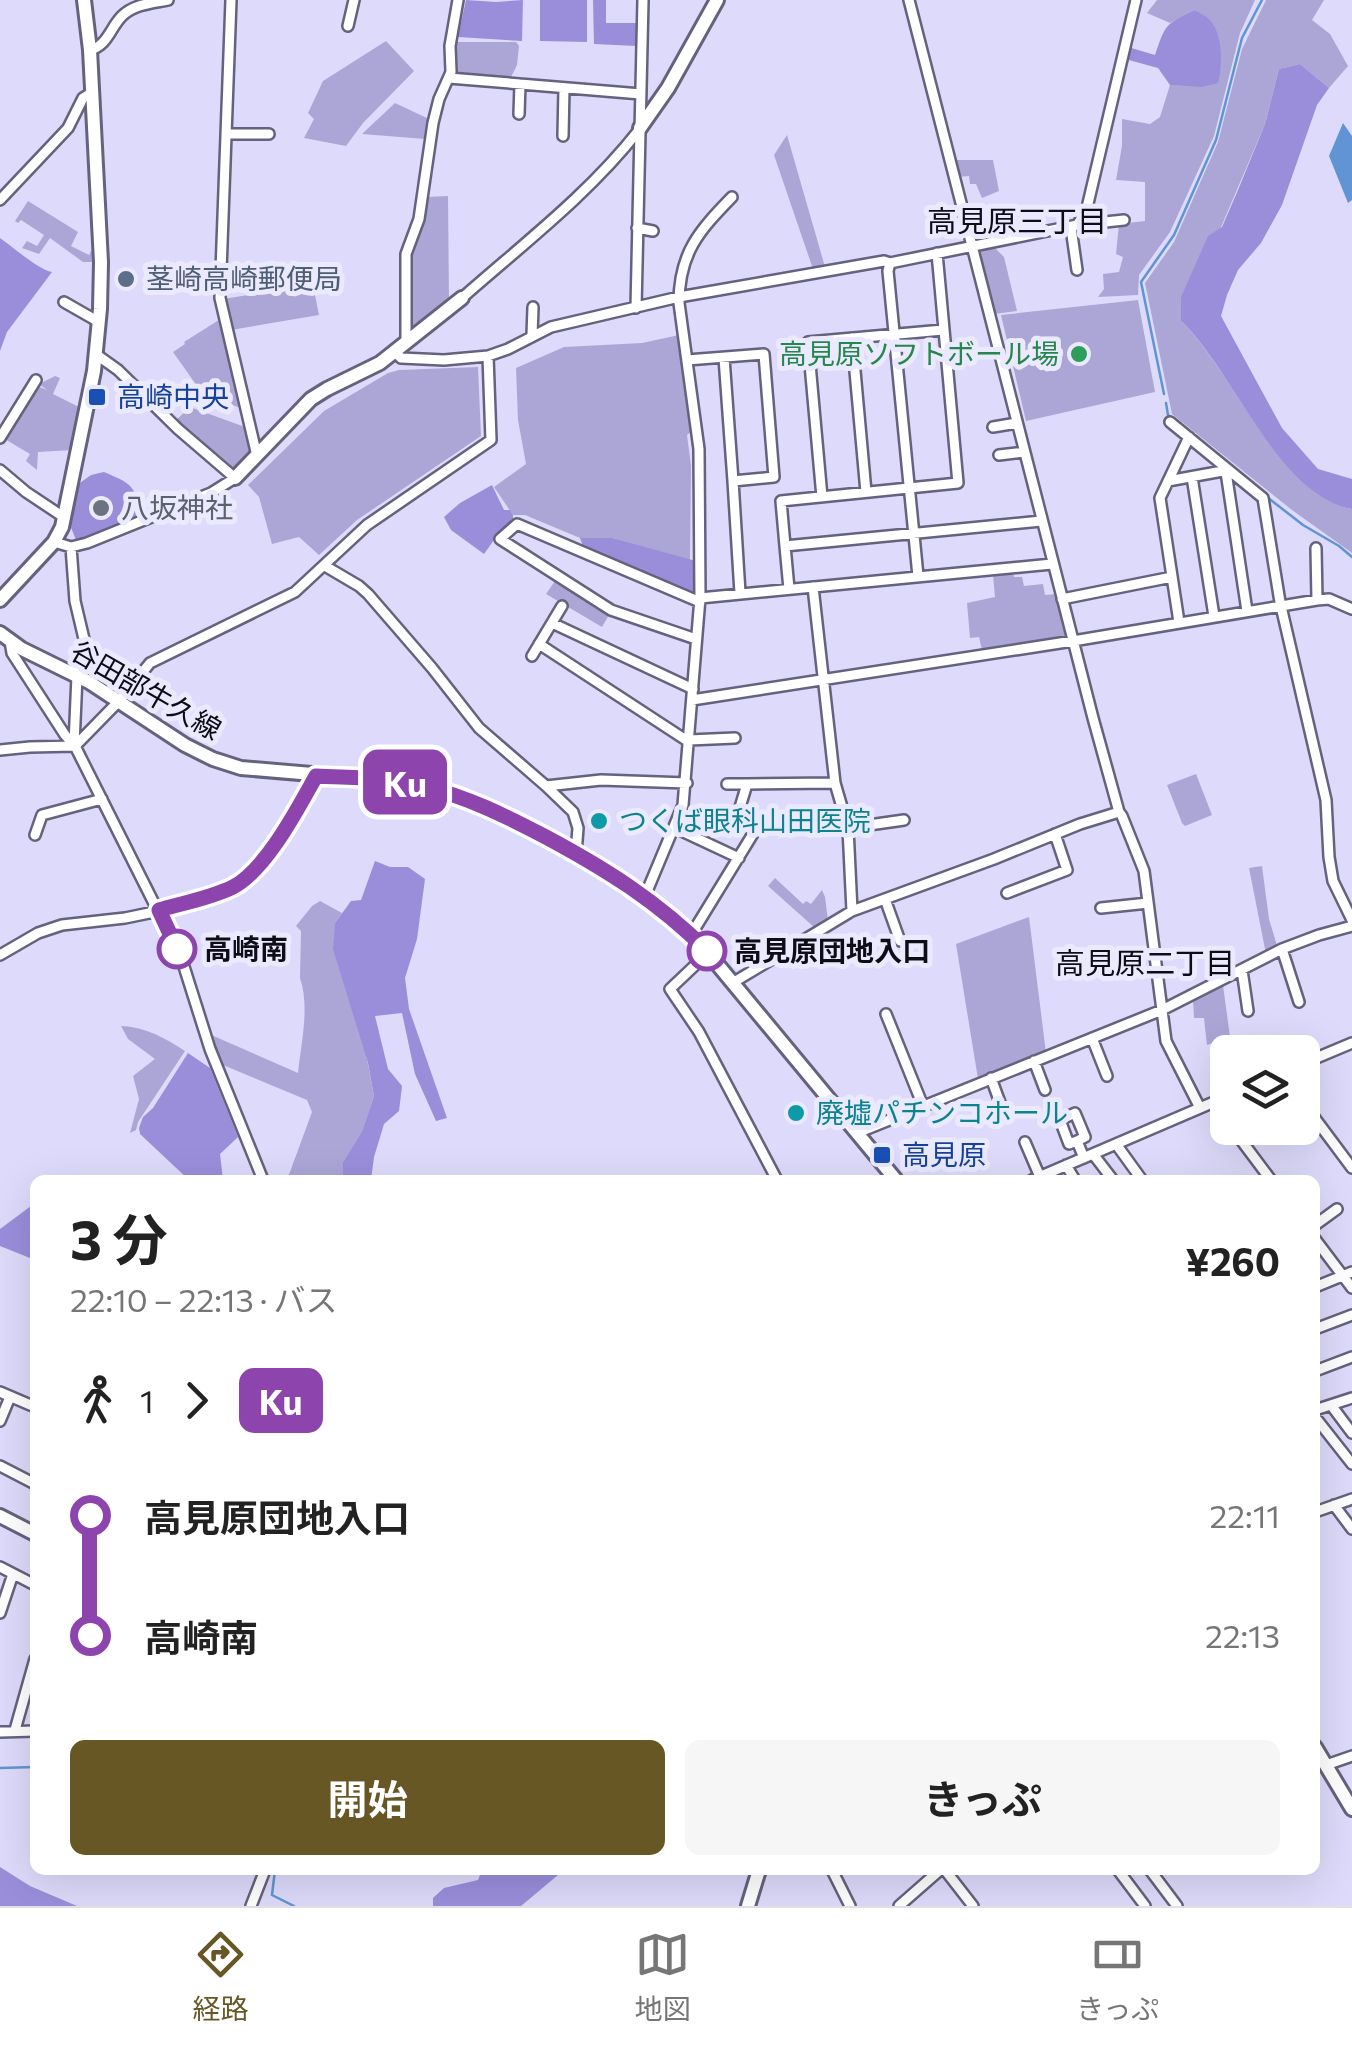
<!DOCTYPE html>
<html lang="ja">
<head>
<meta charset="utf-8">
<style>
  body { margin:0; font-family:Commissioner,"Noto Sans JP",sans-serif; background:#f6f6f6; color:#222; height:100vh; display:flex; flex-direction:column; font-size:38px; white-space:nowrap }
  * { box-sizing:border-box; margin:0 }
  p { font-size:32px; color:#767676 }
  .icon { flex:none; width:55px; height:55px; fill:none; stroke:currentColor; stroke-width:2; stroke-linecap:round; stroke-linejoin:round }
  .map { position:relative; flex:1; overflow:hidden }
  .details { position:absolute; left:30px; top:1175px; width:1290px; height:700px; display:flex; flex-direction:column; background:#fff; border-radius:15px; box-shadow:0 10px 40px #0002 }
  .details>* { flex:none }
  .badge { padding:0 20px; border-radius:15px; font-size:35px; line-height:65px }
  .tools { position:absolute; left:1210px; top:1035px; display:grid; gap:20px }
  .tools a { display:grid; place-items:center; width:110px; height:110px; border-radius:15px; background:#fff; box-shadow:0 10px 40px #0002; font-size:50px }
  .map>.badge { position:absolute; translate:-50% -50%; box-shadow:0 0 0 5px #fff }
  .legs { display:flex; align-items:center; gap:15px; height:110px; padding:0 40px; font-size:32px }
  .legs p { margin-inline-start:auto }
  .head { display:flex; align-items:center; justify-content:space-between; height:170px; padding:0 40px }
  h1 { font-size:55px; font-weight:700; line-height:75px }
  .primary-button { display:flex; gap:20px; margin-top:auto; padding:20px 40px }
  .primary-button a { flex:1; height:115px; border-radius:15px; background:#665724; color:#fff; font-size:40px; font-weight:700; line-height:115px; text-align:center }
  .primary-button a+a { background:#f6f6f6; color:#222 }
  ul { padding:0 40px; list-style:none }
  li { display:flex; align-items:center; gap:35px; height:120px; font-size:38px }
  li i { display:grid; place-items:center; width:15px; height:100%; margin:0 12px; background:currentColor }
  li i::after { content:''; width:25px; height:25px; margin:-12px; border:8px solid; border-radius:50%; background:#fff }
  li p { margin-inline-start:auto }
  li:first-child i { background:linear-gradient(#0000 50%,currentColor 0) }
  li:last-child i { background:linear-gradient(currentColor 50%,#0000 0) }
  .dock { display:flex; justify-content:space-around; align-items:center; height:140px; border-top:2px solid #e0e0e0; background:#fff; font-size:28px; color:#767676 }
  .dock a { display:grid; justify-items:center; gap:5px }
  .dock .on { color:#665724 }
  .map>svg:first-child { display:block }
  .green { fill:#aca6d7 }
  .forest { fill:#9a8edb }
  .water { fill:#6194d5 }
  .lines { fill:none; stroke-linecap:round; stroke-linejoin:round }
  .stream { stroke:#6194d5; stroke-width:2.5 }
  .street-casing { stroke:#65627d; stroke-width:14 }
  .secondary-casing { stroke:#65627d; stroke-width:18 }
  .street { stroke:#fff; stroke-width:9 }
  .secondary { stroke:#fff; stroke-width:12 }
  .line-1-casing { stroke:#fff; stroke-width:22 }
  .line-1 { stroke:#8e44ad; stroke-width:15 }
  .service-dot { fill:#5c6f8a; stroke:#ebe9fd; stroke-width:4 }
  .leisure-dot { fill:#2e9e5b; stroke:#ebe9fd; stroke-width:4 }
  .transit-dot { fill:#1a4fb4; stroke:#ebe9fd; stroke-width:4 }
  .worship-dot { fill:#6b7280; stroke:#ebe9fd; stroke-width:4 }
  .culture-dot { fill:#0f9aa8; stroke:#ebe9fd; stroke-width:4 }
  .stop-1-dot { fill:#fff; stroke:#8e44ad; stroke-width:5 }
  .labels { text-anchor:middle; stroke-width:10; stroke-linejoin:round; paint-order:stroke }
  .service-label { font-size:28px; fill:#4e5e75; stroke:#ebe9fd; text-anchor:start }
  .leisure-label { font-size:28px; fill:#27864d; stroke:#ebe9fd; text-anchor:end }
  .transit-label { font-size:28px; fill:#164399; stroke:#ebe9fd; text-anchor:start }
  .worship-label { font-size:28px; fill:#5b616d; stroke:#ebe9fd; text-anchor:start }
  .street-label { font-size:28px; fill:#0e0d17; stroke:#ebe9fd }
  .culture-label { font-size:28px; fill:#0d838f; stroke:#ebe9fd; text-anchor:start }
  .stop-label { font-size:28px; font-weight:bold; fill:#0e0d17; stroke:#ebe9fd; text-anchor:start }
  .neighbourhood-label { font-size:30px; fill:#0e0d17; stroke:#ebe9fd }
</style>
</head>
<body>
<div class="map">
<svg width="1352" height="1906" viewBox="0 0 1352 1906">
  <rect width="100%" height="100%" fill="#dedafb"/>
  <path class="green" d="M 1157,0 L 1255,0 L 1240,33 L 1214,136 L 1170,232 L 1139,275 L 1138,295 L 1098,297 L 1104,289 L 1103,274 L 1119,272 L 1123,257 L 1116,254 L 1119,224 L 1145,221 L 1145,182 L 1116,180 L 1122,146 L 1122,119 L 1150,124 L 1160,117 L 1170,85 L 1202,86 L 1194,10 L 1170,23 L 1147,13 Z
    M 1266,0 L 1324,0 L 1312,20 L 1330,34 L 1348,66 L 1329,88 L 1300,64 L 1279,69 L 1265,124 L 1181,321 C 1234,372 1279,495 1352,509 L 1352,553 L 1292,510 L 1172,414 L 1145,283 L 1174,242 L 1218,142 L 1242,49 Z
    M 386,41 L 414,71 L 363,123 L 346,146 L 304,138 L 314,119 L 308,113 L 323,81 Z
    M 457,42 L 516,42 L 519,46 L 517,65 L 511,77 L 457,76 L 454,74 Z
    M 395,103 L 429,119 L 425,139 L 362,134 Z
    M 787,135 L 825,267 L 813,269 L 774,155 Z
    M 954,160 L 993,160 L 999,191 L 982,198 L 976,184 L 970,184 L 969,176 L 957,177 Z
    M 448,196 L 449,302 L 413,330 L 408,328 L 410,254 L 423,221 L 427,197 Z
    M 28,201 L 78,232 L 71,246 L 89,255 L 94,245 L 94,262 L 83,262 L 50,238 L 39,254 L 22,248 L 27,241 L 37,246 L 44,235 L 21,220 L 18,223 L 15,221 Z
    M 993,246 L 1004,257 L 1017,311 L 994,314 L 979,253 L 982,249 Z
    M 313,285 L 319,315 L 231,330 L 223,299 Z
    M 1138,300 L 1155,392 L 1026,421 L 1001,315 Z
    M 222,318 L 243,409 L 202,393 L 173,352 L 185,344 L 184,342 Z
    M 679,335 L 692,431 L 687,435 L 691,466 L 690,560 L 613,538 L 580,538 L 525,515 L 513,515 L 494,487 L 526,464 L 518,420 L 516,368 L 564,347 L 642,343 Z
    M 478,367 L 481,436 L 357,520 L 319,555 L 299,537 L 272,544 L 259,497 L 248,485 L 324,411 L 388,373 L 399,370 Z
    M 55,376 L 60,378 L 53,394 L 81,408 L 73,450 L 38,452 L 37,470 L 26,461 L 30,454 L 3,438 L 37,386 L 47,390 L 39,384 Z
    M 190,407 L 245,427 L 252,452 L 235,470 L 231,470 L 174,422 Z
    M 1013,573 L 1014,577 L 1022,577 L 1024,586 L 1043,584 L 1045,595 L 1056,594 L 1068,639 L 982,650 L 979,637 L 970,638 L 967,603 L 995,597 L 993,575 Z
    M 555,581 L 610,613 L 602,627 L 546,594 Z
    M 1196,774 L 1212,815 L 1185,826 L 1182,823 L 1167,785 Z
    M 1262,866 L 1269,919 L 1278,949 L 1266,954 L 1249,868 Z
    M 775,878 L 803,904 L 806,901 L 811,904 L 822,890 L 825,897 L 828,921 L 815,928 L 768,886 Z
    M 320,901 L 342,913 L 335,923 L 368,1064 L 374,1096 L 362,1131 L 343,1162 L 343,1180 L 287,1180 L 312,1112 L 307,1100 L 223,1065 L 209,1034 L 298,1073 C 301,1044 310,1007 300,978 L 301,931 L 296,926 L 312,906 Z
    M 1029,917 L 1046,1053 L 978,1079 L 956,944 Z
    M 1223,985 L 1230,1037 L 1207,1045 L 1204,1018 L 1194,1018 L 1193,1000 Z
    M 121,1026 C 146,1027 165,1038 185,1051 L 138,1122 L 136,1130 L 130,1133 L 139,1099 L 133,1076 L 155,1059 L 128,1039 Z"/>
  <path class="forest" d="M 466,0 L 496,2 L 523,0 L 522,41 L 458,37 Z
    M 540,0 L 587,0 L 587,42 L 540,41 Z
    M 593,0 L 606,0 L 606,23 L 638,23 L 637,46 L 594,44 Z
    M 1194,10 C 1199,13 1205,15 1209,19 C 1223,33 1223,65 1218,83 L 1202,87 L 1170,85 L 1158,68 L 1125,59 L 1128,47 L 1155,55 C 1166,23 1165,25 1194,10 Z
    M 1300,64 L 1329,88 L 1317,105 L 1282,205 L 1261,243 L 1238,270 L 1227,295 L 1221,316 L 1282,428 L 1318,469 L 1352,479 L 1352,509 C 1277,495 1235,372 1181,321 L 1181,297 L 1208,236 L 1222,227 L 1238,190 L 1265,124 L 1279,69 Z
    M 0,238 C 13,247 39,270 52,272 L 7,332 L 0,351 Z
    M 104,472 C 124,481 133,482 139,504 L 134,509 L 137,518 L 76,540 L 70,525 L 77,485 L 91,475 Z
    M 492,485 L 504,510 L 510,510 L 513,515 L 513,523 L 501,530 L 484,554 L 451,530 L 444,517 L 460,503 Z
    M 580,538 L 613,538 L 696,561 L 696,596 L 583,546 Z
    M 375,861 L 390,867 L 408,867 L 425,879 L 417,939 L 405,978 L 409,1009 L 447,1118 L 436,1121 L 415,1074 L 402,1013 L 375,1016 L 388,1069 L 402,1086 L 399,1111 L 384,1124 L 374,1157 L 371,1180 L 343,1180 L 343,1162 L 362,1131 L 374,1096 L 368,1063 L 333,949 L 335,923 L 351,901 L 361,900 Z
    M 188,1053 L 210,1068 L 238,1137 L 220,1154 L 223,1180 L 189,1180 L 140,1134 L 139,1128 L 143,1117 L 153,1108 Z
    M 35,1203 L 35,1260 L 0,1246 L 0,1229 Z
    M 0,1867 L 30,1886 L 77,1906 L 0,1906 Z
    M 482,1870 L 564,1870 L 521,1906 L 433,1906 L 433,1898 L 444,1888 L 478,1880 Z"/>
  <path class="water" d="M 1343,123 L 1352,136 L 1352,200 L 1348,203 L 1329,156 Z"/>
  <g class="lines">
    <path class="stream" d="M 1164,394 L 1141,282 L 1174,235 L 1216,140 L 1242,38 L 1262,0
      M 1166,403 L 1168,415 L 1173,419
      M 1267,497 L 1303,525 L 1339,546 L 1352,557
      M 0,1768 L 35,1767
      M 275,1870 L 272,1895 L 294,1906"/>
    <g class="street-casing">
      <path id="street" d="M 231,0 L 220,298 L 257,456
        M 909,0 L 1093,718 L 1119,812 L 1122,816 L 1144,871 L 1166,1041 L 1200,1108
        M 348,26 L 354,0
        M 90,50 C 108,45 110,28 122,16 C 134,4 153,3 168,0
        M 449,78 L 641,94
        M 519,114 L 520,84
        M 226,134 L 269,134
        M 563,136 L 564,88
        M 0,200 L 68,128 L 83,98 L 91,93
        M 1077,225 L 1124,220
        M 637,228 L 653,231
        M 1071,228 L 1077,270
        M 890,263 L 888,271 L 918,576
        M 462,298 C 522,245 589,194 639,130
        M 64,302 L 99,322
        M 636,308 L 643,0
        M 532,335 L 533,307
        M 852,338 L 866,492
        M 406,344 L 406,254 L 419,219 L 433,123 L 439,99 L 451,72 L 450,46 L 458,0
        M 395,352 L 401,358 L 444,360 L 488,356 L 508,349 L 551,327 L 679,297 L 884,261 L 890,263 L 1077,225 L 1086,212 L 1136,0
        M 687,360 L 764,354 L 774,477 L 733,481 L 724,358
        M 1170,422 L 1263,498 L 1280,602 L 1326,800 L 1329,857 L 1333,881 L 1352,920
        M 993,427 L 1017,423
        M 0,438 L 36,380
        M 999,455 L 1024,452
        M 0,470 L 26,492 L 65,518
        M 1226,472 L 1247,611
        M 1192,477 L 1214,616
        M 733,481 L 740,593
        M 1168,481 L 1228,470
        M 822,497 L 808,342 L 943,330
        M 54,542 L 71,547 L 87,543 L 211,493 L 235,478 L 178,429 L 118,370 L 97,355
        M 785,546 L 781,501 L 958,483 L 937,253
        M 71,547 L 75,601 L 84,639 L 74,674
        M 1316,548 L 1317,600
        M 325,566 L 359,586 L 368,594 L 432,668 L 479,728 L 546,786 L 573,812 L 578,828 L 576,854
        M 813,587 L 835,783 L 848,828 L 852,911
        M 789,589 L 785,546 L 1041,521
        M 700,598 L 1052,564
        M 1062,599 L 1172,577
        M 1179,622 L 1160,498 L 1189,437
        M 552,623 L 693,689
        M 696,639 L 611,610 L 500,539 L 517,524 L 700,602
        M 10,641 L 12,653 L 65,735 L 75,746 L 181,957 L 210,1049 L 263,1180
        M 539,644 L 689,742
        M 532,656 L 562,606
        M 692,700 L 1073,641 L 1317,600 L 1329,599 L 1352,609
        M 689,740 L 735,738
        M 74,744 L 77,676
        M 0,750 L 30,747 L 75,746 L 119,701 L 150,663 L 295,592 L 367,525 L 491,440 L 488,356
        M 727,784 L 747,784
        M 546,786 L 601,780 L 687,783
        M 675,828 L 739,858
        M 848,828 L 904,820
        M 35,835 L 42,815 L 102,799
        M 1007,893 L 1067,870 L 1055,834
        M 645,896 L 683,805 L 700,598 L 699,449 L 679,303 C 679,253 699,231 732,197
        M 885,899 L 900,941
        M 1101,908 L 1148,903
        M 691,935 L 759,824 L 738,814 L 747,784 L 835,783
        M 1282,949 L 1299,1002
        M 708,953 L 670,989 L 699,1032 L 777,1180
        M 0,955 L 38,933 L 62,925 L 125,918 L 159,911 L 234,886 L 258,868 L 316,776
        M 1242,970 L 1248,1011
        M 734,982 L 852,911 L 994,859 L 1080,824 L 1119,812
        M 886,1014 L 923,1106
        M 1092,1038 L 1107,1076
        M 1034,1061 L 1045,1090
        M 1302,1064 L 1352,1043
        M 991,1078 L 1002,1108
        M 1302,1101 L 1352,1168
        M 1213,1103 L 1228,1122
        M 1232,1128 L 1271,1180
        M 857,1133 L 1162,1010 L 1282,949 L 1319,935 L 1352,926
        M 1077,1141 L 1069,1144 L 1060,1120 L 1075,1113 L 1085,1137 L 1077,1141 L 1084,1158
        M 1025,1142 L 1040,1177
        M 1116,1144 L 1142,1180
        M 1093,1154 L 1113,1180
        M 1066,1165 L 1075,1180
        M 1032,1180 L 1228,1096
        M 1315,1225 L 1337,1209
        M 1315,1239 L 1352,1288
        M 1315,1287 L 1352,1272
        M 1315,1329 L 1352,1315
        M 1315,1371 L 1352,1357
        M 0,1392 L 35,1407
        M 1331,1405 L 1352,1433
        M 1315,1410 L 1352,1398
        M 1315,1417 L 1352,1464
        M 0,1421 L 10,1397
        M 0,1466 L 35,1484
        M 1334,1505 L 1352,1529
        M 1315,1512 L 1352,1499
        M 0,1567 L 35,1585
        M 0,1613 L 13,1574
        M 15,1730 L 35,1659
        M 0,1732 L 35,1731
        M 1326,1765 L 1352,1756
        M 832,1870 L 850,1906
        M 945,1870 L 973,1906
        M 1118,1870 L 1145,1906
        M 1150,1870 L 1177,1906
        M 251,1906 L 265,1870
        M 899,1906 L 940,1870"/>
    </g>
    <g class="secondary-casing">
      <path id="secondary" d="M 640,128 L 668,88 L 717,0
        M 235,478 L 311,399 L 327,389 L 380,363 L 462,298
        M 0,600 L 54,542 L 62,527 L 94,371 L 100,309 L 101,262 L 90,50 L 84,0
        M 0,633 L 22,649 L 89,682 L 185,745 L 213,759 L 241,768 L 406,782 L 453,794 L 489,808 L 598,866 L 665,912 L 708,953 L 896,1180
        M 0,1516 L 35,1534
        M 1315,1747 L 1352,1809
        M 748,1906 L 759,1870"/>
    </g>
    <use href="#street" class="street"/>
    <use href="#secondary" class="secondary"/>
  </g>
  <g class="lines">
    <g class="line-1-casing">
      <path id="line-1" d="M 177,949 L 159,910 C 183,903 211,898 233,887 C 266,870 298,808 316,776 C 351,778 389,777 423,786 C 467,797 504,815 544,836 C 604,868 659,902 707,951"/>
    </g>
    <use href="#line-1" class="line-1"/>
  </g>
  <circle class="service-dot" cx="126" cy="279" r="10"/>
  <circle class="leisure-dot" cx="1079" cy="354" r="10"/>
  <g class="transit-dot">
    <rect x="87" y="387" width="20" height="20" rx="5"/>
    <rect x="872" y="1145" width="20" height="20" rx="5"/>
  </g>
  <circle class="worship-dot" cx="101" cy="508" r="10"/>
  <g class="culture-dot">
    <circle cx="599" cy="821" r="10"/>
    <circle cx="796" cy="1113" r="10"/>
  </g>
  <g class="stop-1-dot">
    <circle cx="177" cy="949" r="18"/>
    <circle cx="707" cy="951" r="18"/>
  </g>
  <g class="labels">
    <g class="service-label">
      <text x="146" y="289">茎崎高崎郵便局</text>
    </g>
    <g class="leisure-label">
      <text x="1059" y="364">高見原ソフトボール場</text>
    </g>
    <g class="transit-label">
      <text x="117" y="407">高崎中央</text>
      <text x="902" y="1165">高見原</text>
    </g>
    <g class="worship-label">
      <text x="121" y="518">八坂神社</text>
    </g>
    <g class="street-label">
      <text transform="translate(146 690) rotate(30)" y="10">谷田部牛久線</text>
    </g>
    <g class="culture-label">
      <text x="619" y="831">つくば眼科山田医院</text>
      <text x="816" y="1123">廃墟パチンコホール</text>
    </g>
    <g class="stop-label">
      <text x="204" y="959">高崎南</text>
      <text x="734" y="961">高見原団地入口</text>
    </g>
    <g class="neighbourhood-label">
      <text x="1017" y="232">高見原三丁目</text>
      <text x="1145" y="974">高見原二丁目</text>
    </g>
  </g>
</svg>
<div class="tools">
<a><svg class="icon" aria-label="layers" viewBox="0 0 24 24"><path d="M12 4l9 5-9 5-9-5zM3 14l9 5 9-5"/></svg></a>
</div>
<b class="badge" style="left:405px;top:782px;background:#8e44ad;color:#fff">Ku</b>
<section class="details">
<div class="head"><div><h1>3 分</h1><p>22:10 – 22:13 · バス</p></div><b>¥260</b></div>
<div class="legs"><svg class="icon" aria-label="walk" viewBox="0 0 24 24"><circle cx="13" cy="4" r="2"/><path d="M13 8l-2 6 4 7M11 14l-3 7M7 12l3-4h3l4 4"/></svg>1<svg class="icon" aria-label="forward" viewBox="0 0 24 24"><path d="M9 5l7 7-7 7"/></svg><b class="badge" style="background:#8e44ad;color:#fff">Ku</b></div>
<ul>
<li><i style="color:#8e44ad"></i><b>高見原団地入口</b><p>22:11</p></li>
<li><i style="color:#8e44ad"></i><b>高崎南</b><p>22:13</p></li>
</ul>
<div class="primary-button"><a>開始</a><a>きっぷ</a></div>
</section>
</div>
<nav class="dock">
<a class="on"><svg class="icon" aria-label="directions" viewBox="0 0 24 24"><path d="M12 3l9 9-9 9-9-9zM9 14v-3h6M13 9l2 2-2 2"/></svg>経路</a>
<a><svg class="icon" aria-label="map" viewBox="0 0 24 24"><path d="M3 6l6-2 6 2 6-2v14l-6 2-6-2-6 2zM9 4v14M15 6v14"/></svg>地図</a>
<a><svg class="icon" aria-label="tickets" viewBox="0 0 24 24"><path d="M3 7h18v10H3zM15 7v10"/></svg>きっぷ</a>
</nav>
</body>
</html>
